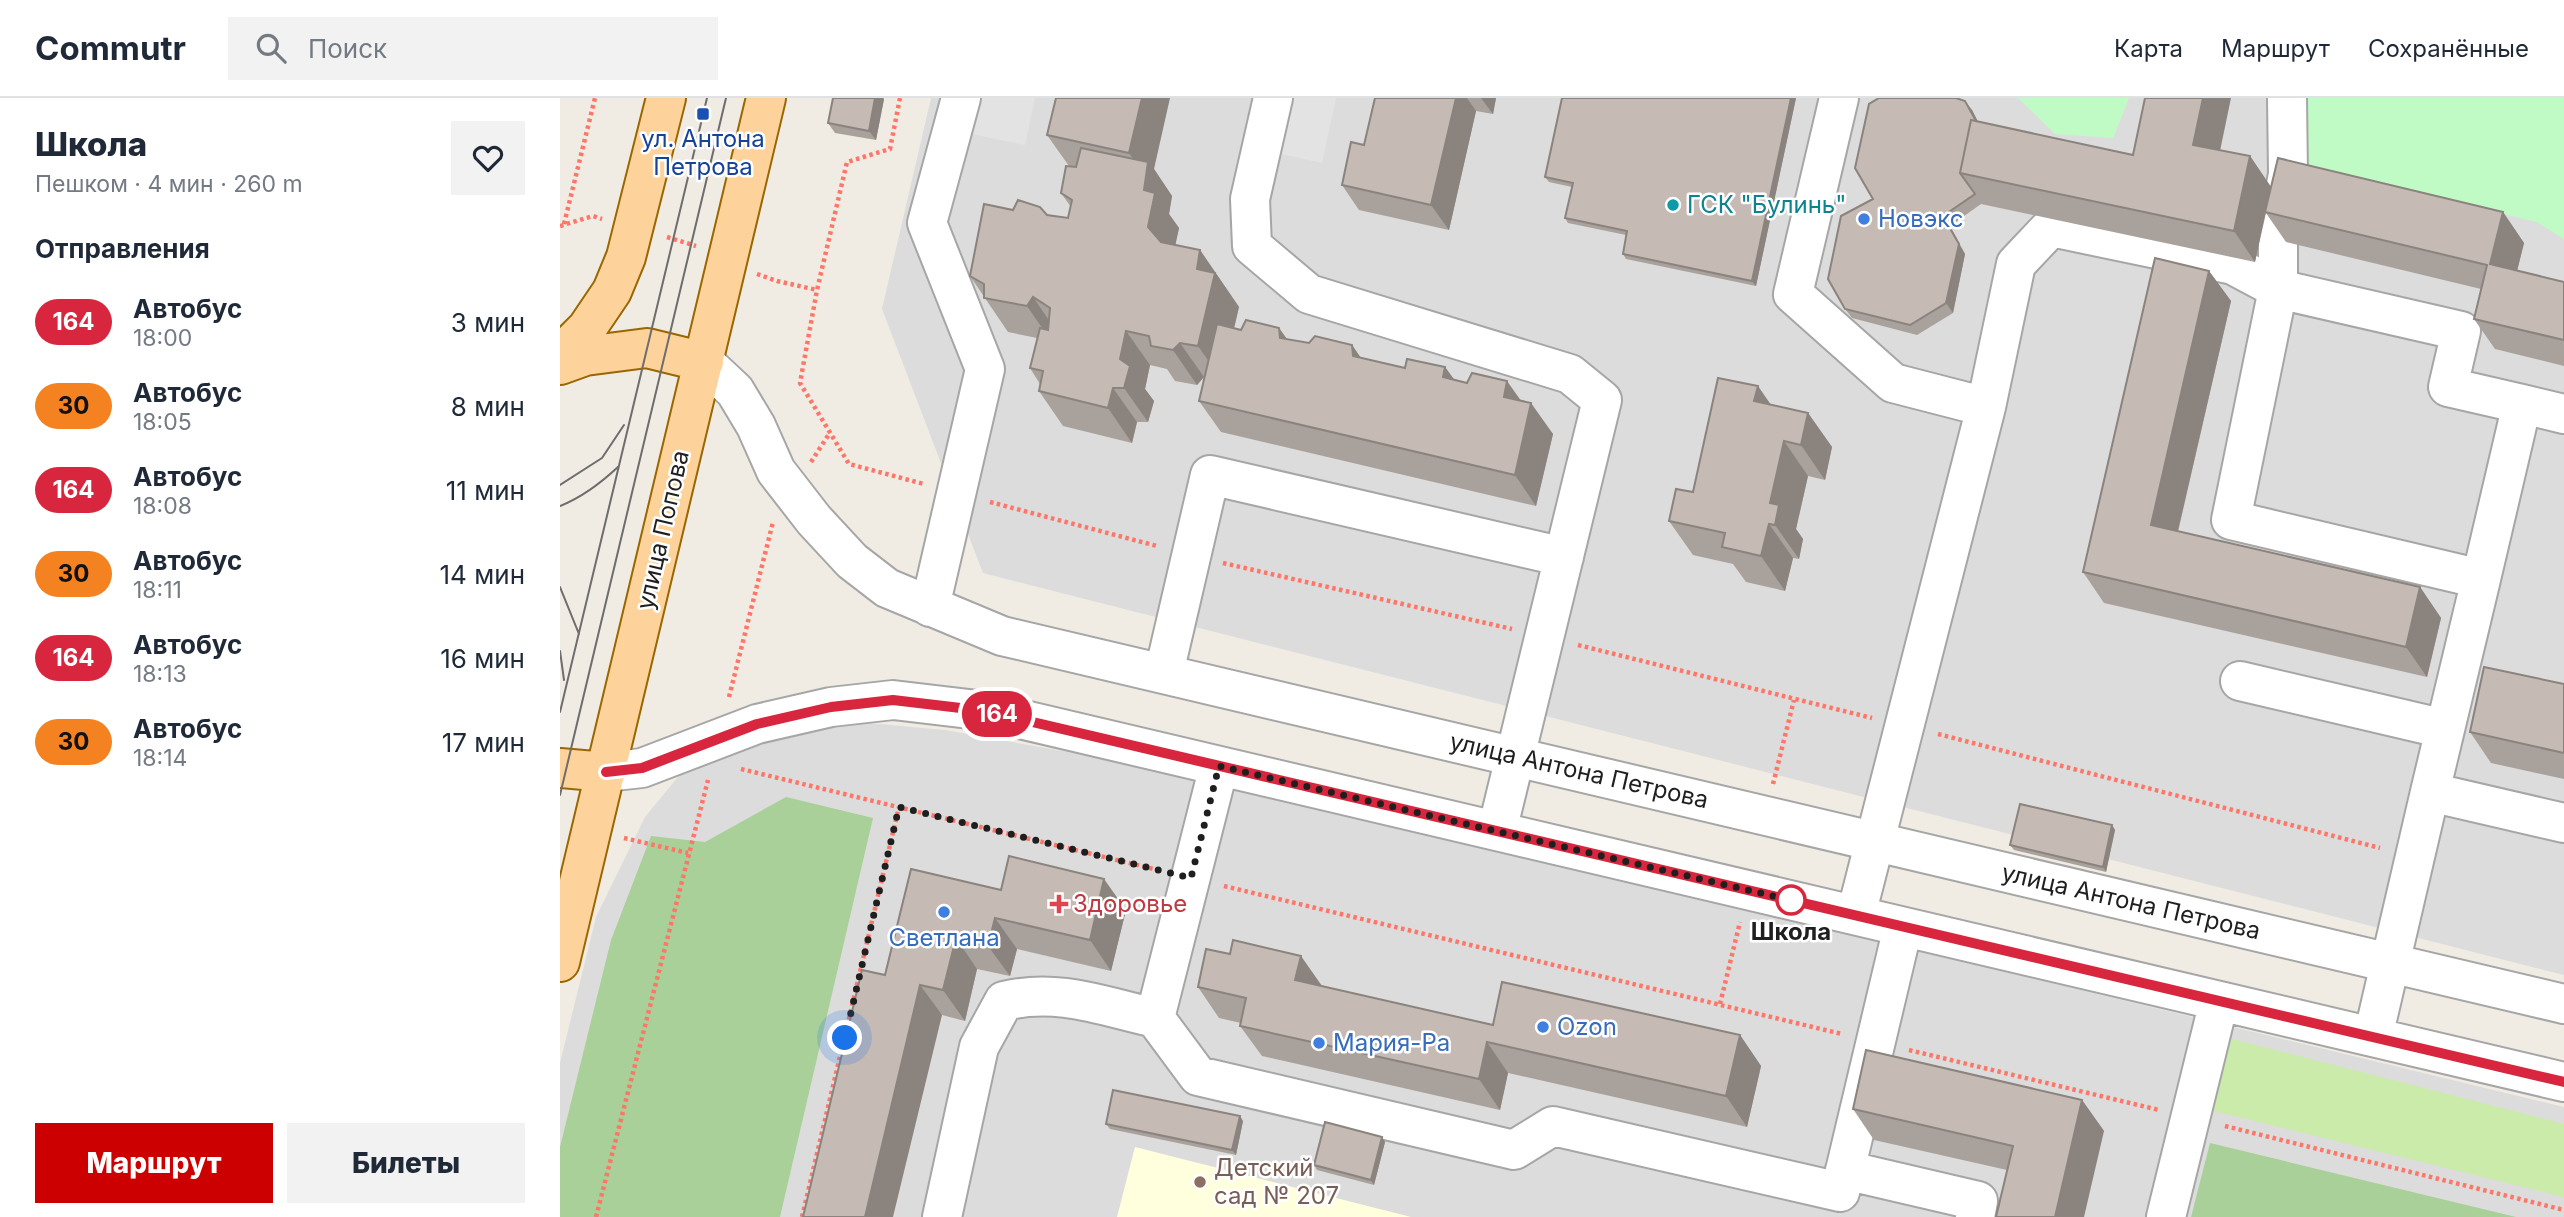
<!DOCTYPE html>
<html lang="ru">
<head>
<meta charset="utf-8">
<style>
  body { margin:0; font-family:Inter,sans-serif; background:#f2f2f3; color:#1f2937; height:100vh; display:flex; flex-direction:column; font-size:26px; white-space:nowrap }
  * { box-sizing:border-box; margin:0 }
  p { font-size:23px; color:#747a83 }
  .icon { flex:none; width:38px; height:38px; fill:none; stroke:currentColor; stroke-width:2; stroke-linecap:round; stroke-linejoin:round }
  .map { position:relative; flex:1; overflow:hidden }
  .drawer { display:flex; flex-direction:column; background:#fff; width:560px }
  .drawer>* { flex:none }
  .badge { padding:0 14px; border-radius:23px; font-size:24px; line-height:46px }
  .you { position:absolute; width:35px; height:35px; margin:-18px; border:5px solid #fff; border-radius:50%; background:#1a73e8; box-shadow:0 0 0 10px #1a73e833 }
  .map>.badge { position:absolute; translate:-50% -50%; box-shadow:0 0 0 4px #fff }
  h2 { padding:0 35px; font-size:26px; line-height:63px }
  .round { display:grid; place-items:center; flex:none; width:74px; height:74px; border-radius:0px; background:#f2f2f3 }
  .summary { display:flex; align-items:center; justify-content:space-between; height:119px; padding:0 35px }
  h1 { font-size:33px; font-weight:800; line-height:52px }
  .action { display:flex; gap:14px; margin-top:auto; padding:14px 35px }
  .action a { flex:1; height:80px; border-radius:0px; background:#cd0001; color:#fff; font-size:28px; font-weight:800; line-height:80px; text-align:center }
  .action a+a { background:#f2f2f3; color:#1f2937 }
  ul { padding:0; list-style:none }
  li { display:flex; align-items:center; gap:21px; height:84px; padding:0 35px }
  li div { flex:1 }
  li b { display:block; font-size:26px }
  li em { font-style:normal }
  li .badge { min-width:77px; font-weight:700; text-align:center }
  header { display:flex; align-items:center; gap:42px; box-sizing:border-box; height:98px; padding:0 35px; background:#fff; border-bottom:2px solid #e0e1e3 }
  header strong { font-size:33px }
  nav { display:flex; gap:38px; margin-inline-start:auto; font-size:24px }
  .search { width:490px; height:63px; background:#f2f2f3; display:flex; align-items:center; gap:18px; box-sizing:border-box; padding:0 24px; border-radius:0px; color:#747a83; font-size:26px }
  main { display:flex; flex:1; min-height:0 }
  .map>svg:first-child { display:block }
  .residential { fill:#dddcdc }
  .education { fill:#ffffde }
  .grass { fill:#caeba9 }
  .forest { fill:#a9d098 }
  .park { fill:#c0fbc5 }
  .parking { fill:#e3e3e3 }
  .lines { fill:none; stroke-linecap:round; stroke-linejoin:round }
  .minor-casing { stroke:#a6a6a6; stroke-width:42 }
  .major-casing { stroke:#960; stroke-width:42 }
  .path { stroke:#fd7668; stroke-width:4.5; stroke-dasharray:3.5 3.5; stroke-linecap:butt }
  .minor { stroke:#fff; stroke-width:38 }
  .major { stroke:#fed39b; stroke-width:38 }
  .tram { stroke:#6d6d6d; stroke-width:2 }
  .wall { fill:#a9a19b }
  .shaded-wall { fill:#8a837e }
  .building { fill:#c5bbb4; stroke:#8a837e; stroke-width:2 }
  .line-casing { stroke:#fff; stroke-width:16 }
  .line { stroke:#d7263d; stroke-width:10 }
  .walk { stroke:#1f1f1f; stroke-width:7; stroke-dasharray:0 12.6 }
  .transit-dot { fill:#1a4fb4; stroke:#fff; stroke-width:2.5 }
  .culture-dot { fill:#0f9aa8; stroke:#fff; stroke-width:2.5 }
  .shop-dot { fill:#3f7fe0; stroke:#fff; stroke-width:2.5 }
  .stop-dot { fill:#fff; stroke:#d7263d; stroke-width:3.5 }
  .health-dot { fill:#e0444e; stroke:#fff; stroke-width:2.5 }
  .education-dot { fill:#8d6e63; stroke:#fff; stroke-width:2.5 }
  .labels { text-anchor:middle; stroke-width:5; stroke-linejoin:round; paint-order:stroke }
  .transit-label { font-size:24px; fill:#164399; stroke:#fff }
  .culture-label { font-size:24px; fill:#0d838f; stroke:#fff; text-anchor:start }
  .shop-label { font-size:24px; fill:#366cbe; stroke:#fff; text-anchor:start }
  .street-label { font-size:24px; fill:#1f1f1f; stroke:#fff }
  .health-label { font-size:24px; fill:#be3a42; stroke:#fff; text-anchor:start }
  .stop-label { font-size:24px; font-weight:bold; fill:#1f1f1f; stroke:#fff }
  .education-label { font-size:24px; fill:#785e54; stroke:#fff; text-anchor:start }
</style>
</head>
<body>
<header>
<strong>Commutr</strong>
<div class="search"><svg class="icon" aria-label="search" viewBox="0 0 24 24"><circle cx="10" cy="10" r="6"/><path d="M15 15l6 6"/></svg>Поиск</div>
<nav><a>Карта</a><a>Маршрут</a><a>Сохранённые</a></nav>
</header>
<main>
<section class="drawer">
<div class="summary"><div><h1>Школа</h1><p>Пешком · 4 мин · 260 m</p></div><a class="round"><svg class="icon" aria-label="heart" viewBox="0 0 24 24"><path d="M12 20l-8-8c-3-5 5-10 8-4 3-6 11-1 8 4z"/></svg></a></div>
<h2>Отправления</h2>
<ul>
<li><span class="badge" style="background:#d7263d;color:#fff">164</span><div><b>Автобус</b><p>18:00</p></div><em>3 мин</em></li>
<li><span class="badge" style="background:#f58220;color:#111">30</span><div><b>Автобус</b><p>18:05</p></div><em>8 мин</em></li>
<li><span class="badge" style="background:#d7263d;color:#fff">164</span><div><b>Автобус</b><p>18:08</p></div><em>11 мин</em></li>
<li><span class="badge" style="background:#f58220;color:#111">30</span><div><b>Автобус</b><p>18:11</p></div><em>14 мин</em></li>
<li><span class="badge" style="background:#d7263d;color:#fff">164</span><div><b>Автобус</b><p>18:13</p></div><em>16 мин</em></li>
<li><span class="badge" style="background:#f58220;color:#111">30</span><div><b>Автобус</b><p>18:14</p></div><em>17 мин</em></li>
</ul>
<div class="action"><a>Маршрут</a><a>Билеты</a></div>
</section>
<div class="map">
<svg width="2004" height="1119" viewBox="0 0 2004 1119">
  <rect width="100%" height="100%" fill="#f0ece4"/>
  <path class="residential" d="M 371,0 L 2004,0 L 2004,877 L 423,475 L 322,211 Z
    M 298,624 L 385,632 L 620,674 L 2004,1009 L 2004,1119 L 0,1119 L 0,965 L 36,819 L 85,719 L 122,674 L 198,644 Z"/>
  <path class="education" d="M 575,1049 L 851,1119 L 557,1119 Z"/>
  <path class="grass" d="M 1668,940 L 2004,1026 L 2004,1099 L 1645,1011 Z"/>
  <path class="forest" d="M 226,699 L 313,720 L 220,1119 L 0,1119 L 0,1049 L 51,842 L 91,738 L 145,744 Z
    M 1650,1045 L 1956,1119 L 1631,1119 Z"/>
  <path class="park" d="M 1458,0 L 1569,0 L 1553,40 L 1495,36 Z
    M 1742,0 L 2004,0 L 2004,141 L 1977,124 L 1749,70 Z"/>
  <path class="parking" d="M 418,0 L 475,0 L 465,47 L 411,36 Z
    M 733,0 L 776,0 L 762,65 L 721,56 Z"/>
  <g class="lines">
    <g class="minor-casing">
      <path id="minor" d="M 713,0 L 690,101 L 692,148 L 749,196 L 1010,276 L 1042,302 L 937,733
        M 1279,0 L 1233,196 L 1333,285 L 1426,309
        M 1727,0 L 1728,76 L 1718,130 L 1718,191 L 1671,422 L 1921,481 L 1870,694
        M 144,264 L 175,293 L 196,328 L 216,373 L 254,422 L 292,463 L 327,490 L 442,538 L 2004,906
        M 1962,306 L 2004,316
        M 370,509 L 425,271 L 367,125 L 401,0
        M 604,575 L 650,377 L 1004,459
        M 1680,583 L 1885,631
        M 659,668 L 595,920 L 638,978 L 954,1052 L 993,1028 L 1280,1094 L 1343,829
        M 46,674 L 82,670 L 197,626 L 271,609 L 333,602 L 426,613 L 2004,984
        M 1296,817 L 1426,309 L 1456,166 L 1491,129 L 1673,167 L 1718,191 L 1901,233 L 1888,289 L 1962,306 L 1921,481
        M 1813,939 L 1870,694 L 2004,725
        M 1285,1072 L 1418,1103 L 1415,1119
        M 382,1119 L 419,949 L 444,903 C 498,890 542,908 595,920
        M 1606,1119 L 1659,903"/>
    </g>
    <g class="major-casing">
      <path id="major" d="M 0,257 L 27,230 L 52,193 L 66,159 L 106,0
        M 0,267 L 25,258 L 87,250 L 144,264
        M 0,670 L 46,674
        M 0,864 L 206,0"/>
    </g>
    <path class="path" d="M 340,0 L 330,51 L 287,64 L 257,192 L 240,285 L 289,366 L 364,386
      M 4,126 L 35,0
      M 0,128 L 33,118 L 42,121
      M 107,139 L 136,148
      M 197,176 L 217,183 L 257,192
      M 251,364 L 269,336
      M 430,404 L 597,448
      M 663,465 L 952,531
      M 1018,547 L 1312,620
      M 169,599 L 213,424
      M 1378,636 L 1820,750
      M 181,671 L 598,772
      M 1213,686 L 1234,602
      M 64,740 L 128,755
      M 664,788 L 1282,936
      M 1160,906 L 1180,824
      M 1349,952 L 1599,1012
      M 1665,1028 L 2004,1112
      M 36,1119 L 148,682
      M 242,1119 L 339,709"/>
    <use href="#minor" class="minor"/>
    <use href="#major" class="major"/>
    <path class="tram" d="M 0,387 L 42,360 L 64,327
      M 0,408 C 23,399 41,385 59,368
      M 0,489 L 19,536
      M 0,553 L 4,582
      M 0,614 L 147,0
      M 0,697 L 166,0"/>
  </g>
  <path class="wall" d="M 273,0 L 323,0 L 324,1 L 316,42 L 275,35 L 268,25 Z
    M 496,0 L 594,71 L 612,98 L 609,116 L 619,130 L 615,147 L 640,152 L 679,209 L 674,230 L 681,232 L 719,230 L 727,241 L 749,245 L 792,247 L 801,260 L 845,270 L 885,269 L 894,281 L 961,303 L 993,336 L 976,408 L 661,334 L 639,303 L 645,279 L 644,279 L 637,287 L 615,283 L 607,271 L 590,267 L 585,291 L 594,303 L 588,324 L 577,324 L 572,345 L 503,328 L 479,293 L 480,286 L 470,270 L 477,240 L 448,234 L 410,178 L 453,112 L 508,120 L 511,109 L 501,95 L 509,68 L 487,37 Z
    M 815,0 L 936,0 L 933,16 L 916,13 L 889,132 L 799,112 L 782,87 L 804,47 Z
    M 1002,0 L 1236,0 L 1196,188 L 1066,161 L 1063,156 L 1066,137 L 1008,125 L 1005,120 L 1012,89 L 989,84 L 985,79 Z
    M 1412,12 L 1418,24 L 1573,57 L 1660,52 L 1690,58 L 1711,89 L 1943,114 L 1964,145 L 1957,173 L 2004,184 L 2004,268 L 1935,251 L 1914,221 L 1921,191 L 1726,144 L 1706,115 L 1695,164 L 1421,106 L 1390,128 L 1405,156 L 1393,215 L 1357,237 L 1292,220 L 1285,211 Z
    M 1649,173 L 1671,203 L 1618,434 L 1860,489 L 1881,520 L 1867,579 L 1544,505 L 1523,474 Z
    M 1210,306 L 1248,315 L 1272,349 L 1265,382 L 1248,378 L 1236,431 L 1243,441 L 1239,461 L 1233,460 L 1225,493 L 1186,484 L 1173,466 L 1133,457 L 1109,423 Z
    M 2004,586 L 2004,681 L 1931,665 L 1910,634 Z
    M 1552,727 L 1555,732 L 1546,774 L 1454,752 L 1450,747 Z
    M 441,792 L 566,812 L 551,873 L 457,851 L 450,878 L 417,871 L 405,923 L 382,917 L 325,877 Z
    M 762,888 L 933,927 L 1180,937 L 1201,968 L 1187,1029 L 948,975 L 940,1012 L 702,958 L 680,928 L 681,925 L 659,920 L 638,889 Z
    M 1522,1002 L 1544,1033 L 1447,1072 L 1314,1042 L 1293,1011 Z
    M 683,1023 L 676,1057 L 550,1031 L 546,1026 Z
    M 822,1039 L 825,1044 L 814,1087 L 757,1072 L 754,1067 Z"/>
  <path class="shaded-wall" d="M 315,0 L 323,0 L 324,1 L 316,42 L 309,33 Z
    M 582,0 L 610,0 L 594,71 L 612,98 L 609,116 L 619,130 L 612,163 L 588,129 L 584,92 L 586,79 L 569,55 Z
    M 896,0 L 907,0 L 916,13 L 889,132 L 871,107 Z
    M 921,0 L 936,0 L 933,16 Z
    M 1231,0 L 1236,0 L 1196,188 L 1192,183 Z
    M 1643,0 L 1671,0 L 1655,77 L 1633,47 Z
    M 1405,3 L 1412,12 L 1433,53 L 1427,81 Z
    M 1690,58 L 1711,89 L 1695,164 L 1674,133 Z
    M 1943,114 L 1964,145 L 1951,197 L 1930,166 Z
    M 1383,118 L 1405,156 L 1393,215 L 1386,205 Z
    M 640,152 L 679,209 L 662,282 L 638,248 L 637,171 Z
    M 1649,173 L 1671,203 L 1612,458 L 1591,427 Z
    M 473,199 L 497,234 L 491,243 L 467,208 Z
    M 719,230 L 740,260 L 720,240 Z
    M 566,233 L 590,267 L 585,291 L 594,303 L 588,324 L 564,290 L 560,261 Z
    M 620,245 L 644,279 L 637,287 L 613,252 Z
    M 792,247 L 813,278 L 793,258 Z
    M 885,269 L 907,300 L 883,279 Z
    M 947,283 L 969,314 L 944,299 Z
    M 1198,288 L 1222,323 L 1194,303 Z
    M 553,290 L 577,324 L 572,345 L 548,310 Z
    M 971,305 L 993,336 L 976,408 L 955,377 Z
    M 1248,315 L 1272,349 L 1265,382 L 1241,347 Z
    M 1224,343 L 1248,378 L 1236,431 L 1243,441 L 1239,461 L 1215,427 L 1210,405 Z
    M 1209,426 L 1233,460 L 1225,493 L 1201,458 Z
    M 1860,489 L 1881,520 L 1867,579 L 1846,549 Z
    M 1552,727 L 1555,732 L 1546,774 L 1543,769 Z
    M 544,781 L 566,812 L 551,873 L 530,842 Z
    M 435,820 L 457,851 L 450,878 L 428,848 Z
    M 396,840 L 417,871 L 405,923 L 383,892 Z
    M 741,858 L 762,888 L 735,882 Z
    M 360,887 L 382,917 L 333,1119 L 305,1119 Z
    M 1180,937 L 1201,968 L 1187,1029 L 1166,998 Z
    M 927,944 L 948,975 L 940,1012 L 919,981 Z
    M 1522,1002 L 1544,1033 L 1524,1119 L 1495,1119 Z
    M 680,1018 L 683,1023 L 676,1057 L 672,1052 Z
    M 822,1039 L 825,1044 L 814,1087 L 811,1082 Z"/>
  <path class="building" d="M 273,0 L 315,0 L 309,33 L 268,25 Z
    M 496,0 L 582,0 L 569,55 L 487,37 Z
    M 815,0 L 896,0 L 871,107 L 782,87 L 791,44 L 804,47 Z
    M 1002,0 L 1231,0 L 1192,183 L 1063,156 L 1067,133 L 1005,120 L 1013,85 L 985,79 Z
    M 1319,0 L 1396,0 L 1405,3 L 1416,23 L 1411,22 L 1400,75 L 1415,96 L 1383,118 L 1399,146 L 1386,205 L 1350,227 L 1285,211 L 1268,181 L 1281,118 L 1313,101 L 1295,70 L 1309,6 Z
    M 1585,0 L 1643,0 L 1633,47 L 1690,58 L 1674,133 L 1400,75 L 1411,22 L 1573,57 Z
    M 521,50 L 588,64 L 584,92 L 595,95 L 588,129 L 601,144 L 640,152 L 637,171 L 655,175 L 638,248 L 620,245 L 613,252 L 591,248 L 589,238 L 566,233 L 560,261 L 570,268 L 564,290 L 553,290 L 548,310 L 479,293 L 483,273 L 470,270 L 480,230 L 488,232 L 490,210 L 473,199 L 467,208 L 424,200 L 424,186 L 410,178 L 424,106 L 453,112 L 458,102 L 480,109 L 487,117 L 508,120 L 512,102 L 501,95 L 506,68 L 516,69 Z
    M 1718,60 L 1943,114 L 1930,166 L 2004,184 L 2004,242 L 1914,221 L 1927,167 L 1705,114 Z
    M 1595,160 L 1649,173 L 1591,427 L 1860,489 L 1846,549 L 1523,474 Z
    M 686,222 L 719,230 L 720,240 L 749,245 L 755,238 L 792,247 L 793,258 L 845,270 L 847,261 L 885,269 L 883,279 L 907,285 L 912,275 L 947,283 L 944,299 L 971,305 L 955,377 L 639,303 L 657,226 L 681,232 Z
    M 1158,280 L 1198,288 L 1194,303 L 1248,315 L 1241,347 L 1224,343 L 1210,405 L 1219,407 L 1215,427 L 1209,426 L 1201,458 L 1162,449 L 1165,435 L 1109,423 L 1116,391 L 1133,394 Z
    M 1924,569 L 2004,586 L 2004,655 L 1910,634 Z
    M 1460,706 L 1552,727 L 1543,769 L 1450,747 Z
    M 449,758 L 544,781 L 530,842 L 435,820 L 428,848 L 396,840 L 383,892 L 360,887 L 305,1119 L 243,1119 L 302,872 L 325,877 L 351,771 L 441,792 Z
    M 673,842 L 741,858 L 735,882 L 933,927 L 942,884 L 1180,937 L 1166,998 L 927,944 L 919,981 L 680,928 L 686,900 L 638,889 L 646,851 L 670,856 Z
    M 1306,952 L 1522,1002 L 1495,1119 L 1436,1119 L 1453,1048 L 1293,1011 Z
    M 553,992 L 680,1018 L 672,1052 L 546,1026 Z
    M 765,1024 L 822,1039 L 811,1082 L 754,1067 Z"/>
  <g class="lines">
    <g class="line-casing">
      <path id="line" d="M 46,674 L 82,670 L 197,626 L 271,609 L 333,602 L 426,613 L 2004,984"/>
    </g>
    <use href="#line" class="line"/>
    <path class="walk" d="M 285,940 L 339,709 L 631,780 L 659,668 L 1243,805 L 1231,802"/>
  </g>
  <rect class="transit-dot" x="136" y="9" width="14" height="14" rx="3.5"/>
  <circle class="culture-dot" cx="1113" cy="107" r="7"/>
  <g class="shop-dot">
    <circle cx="1304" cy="121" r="7"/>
    <circle cx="384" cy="814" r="7"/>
    <circle cx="983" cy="929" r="7"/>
    <circle cx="759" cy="945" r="7"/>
  </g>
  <circle class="stop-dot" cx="1231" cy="802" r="14"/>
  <path class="health-dot" d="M495.5 795.5h7v7h7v7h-7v7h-7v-7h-7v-7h7z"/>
  <circle class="education-dot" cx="640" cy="1084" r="7"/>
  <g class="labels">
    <g class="transit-label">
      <text x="143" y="49">ул. Антона<tspan x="143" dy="28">Петрова</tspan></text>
    </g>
    <g class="culture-label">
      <text x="1127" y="115">ГСК "Булинь"</text>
    </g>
    <g class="shop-label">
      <text x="1318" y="129">Новэкс</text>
      <text x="384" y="848" text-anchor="middle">Светлана</text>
      <text x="997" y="937">Ozon</text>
      <text x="773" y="953">Мария-Ра</text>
    </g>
    <g class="street-label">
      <text transform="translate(103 432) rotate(-77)" y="8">улица Попова</text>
      <text transform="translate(1019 673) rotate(13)" y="8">улица Антона Петрова</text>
      <text transform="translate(1571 804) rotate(13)" y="8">улица Антона Петрова</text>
    </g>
    <g class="health-label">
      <text x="513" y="814">Здоровье</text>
    </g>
    <g class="stop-label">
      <text x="1231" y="842">Школа</text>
    </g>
    <g class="education-label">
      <text x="654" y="1078">Детский<tspan x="654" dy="28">сад № 207</tspan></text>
    </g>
  </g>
</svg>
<div class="you" style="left:285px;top:940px"></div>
<b class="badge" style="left:437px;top:616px;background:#d7263d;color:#fff">164</b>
</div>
</main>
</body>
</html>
